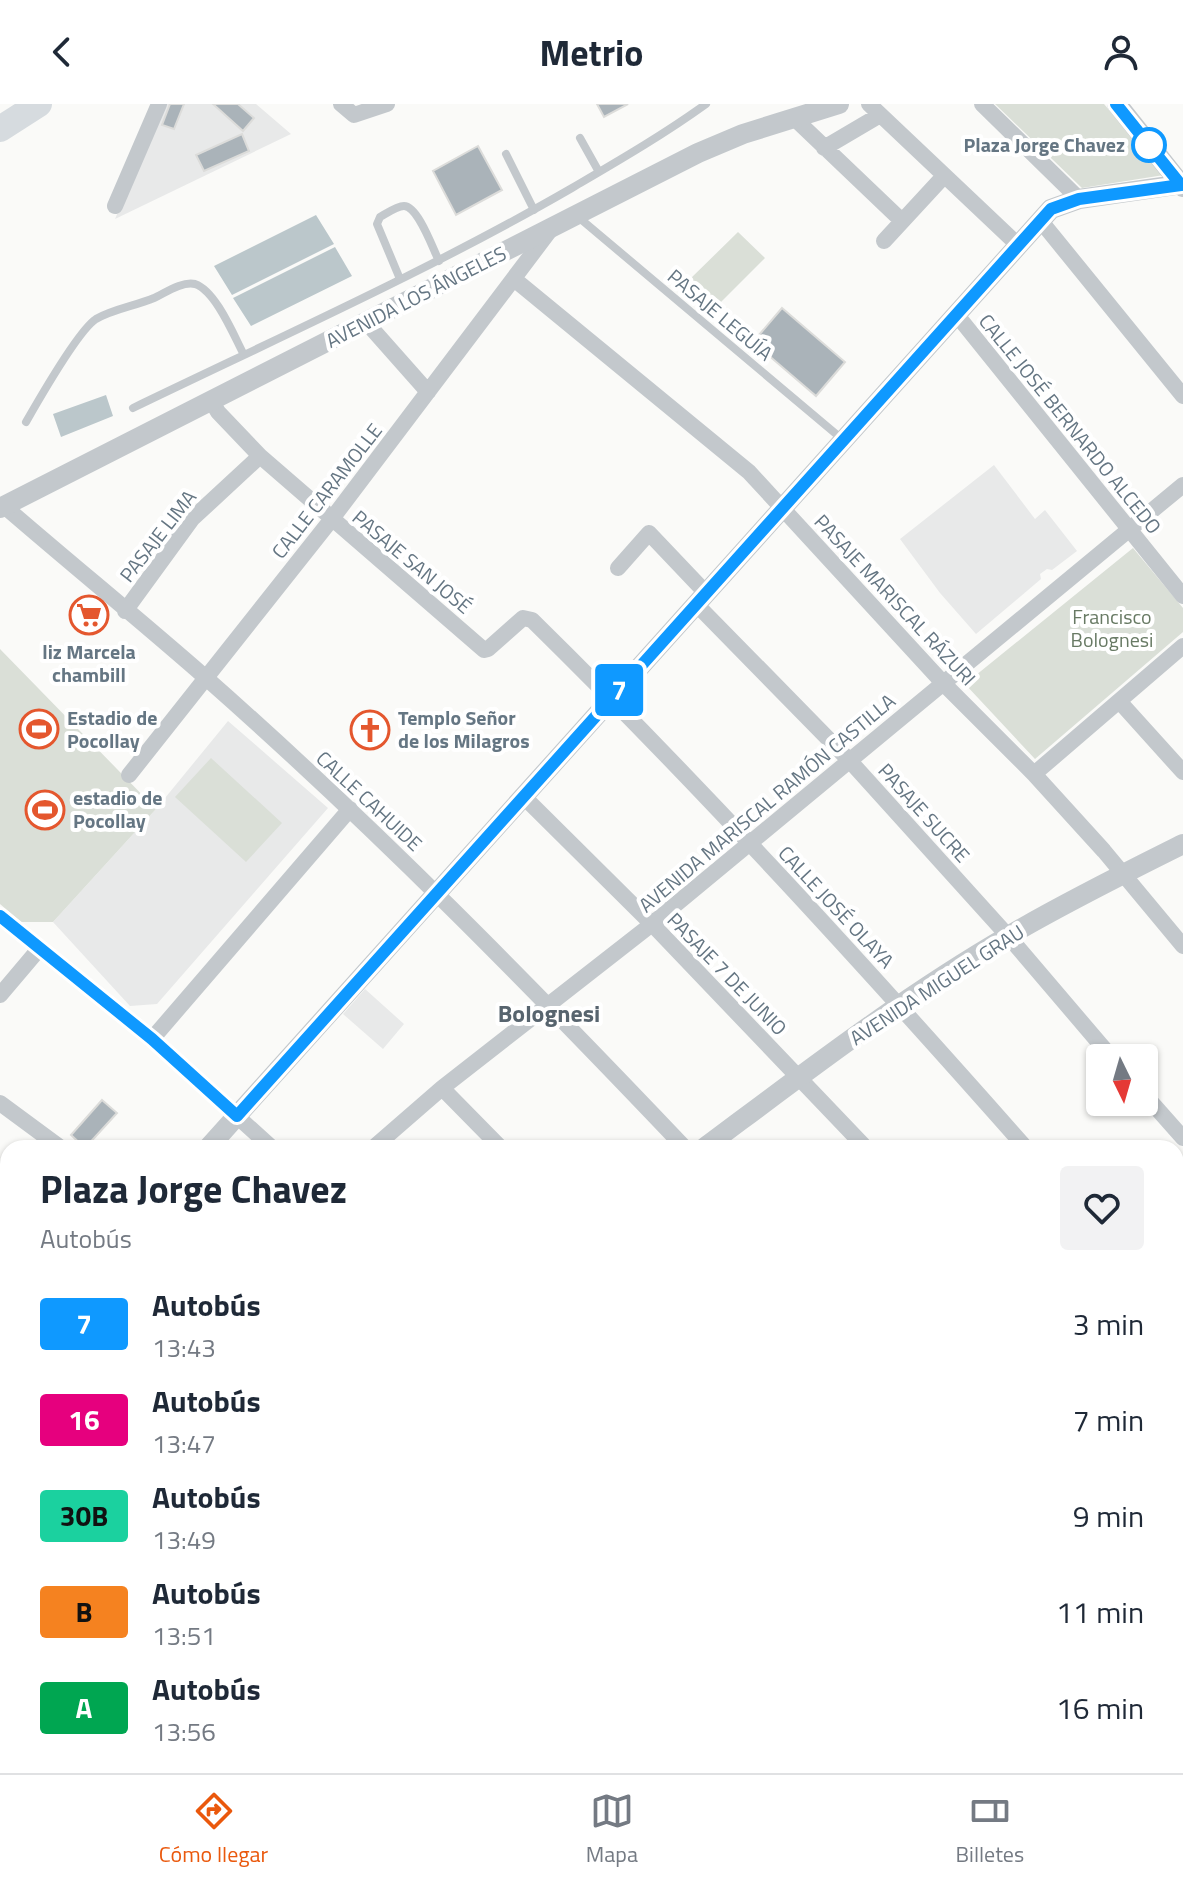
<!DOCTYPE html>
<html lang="es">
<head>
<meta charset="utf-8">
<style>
  body { margin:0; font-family:"Titillium Web",sans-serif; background:#f2f2f3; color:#1f2937; height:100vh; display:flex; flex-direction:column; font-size:30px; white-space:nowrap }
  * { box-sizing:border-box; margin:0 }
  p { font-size:26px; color:#747a83 }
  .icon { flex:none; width:44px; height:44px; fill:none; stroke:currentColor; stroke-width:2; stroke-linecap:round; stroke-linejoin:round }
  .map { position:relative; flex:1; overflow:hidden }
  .side { position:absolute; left:0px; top:1036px; width:1184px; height:634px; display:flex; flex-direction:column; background:#fff; border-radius:24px 24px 0 0; box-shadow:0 2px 6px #0004 }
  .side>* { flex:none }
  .badge { padding:0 16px; border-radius:6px; font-size:28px; line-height:52px }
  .needle { width:52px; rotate:175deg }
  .controls { position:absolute; left:1086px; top:940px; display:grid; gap:16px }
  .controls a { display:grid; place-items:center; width:72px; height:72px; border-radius:8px; background:#fff; box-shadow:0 2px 6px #0004; font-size:40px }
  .map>.badge { position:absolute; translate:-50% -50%; box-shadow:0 0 0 4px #fff }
  .round { display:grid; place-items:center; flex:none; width:84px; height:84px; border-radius:8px; background:#f2f2f3 }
  .head { display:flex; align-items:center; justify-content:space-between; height:136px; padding:0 40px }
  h1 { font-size:38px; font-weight:700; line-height:60px }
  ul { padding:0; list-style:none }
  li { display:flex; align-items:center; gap:24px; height:96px; padding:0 40px }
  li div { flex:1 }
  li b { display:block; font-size:30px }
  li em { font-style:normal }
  li .badge { min-width:88px; font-weight:700; text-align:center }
  header { display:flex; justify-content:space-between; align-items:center; height:104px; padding:0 40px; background:#fff; font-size:36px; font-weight:700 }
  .tab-bar { display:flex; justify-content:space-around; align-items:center; height:112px; border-top:2px solid #e0e1e3; background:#fff; font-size:22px; color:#747a83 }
  .tab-bar a { display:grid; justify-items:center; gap:4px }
  .tab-bar .current { color:#ea580c }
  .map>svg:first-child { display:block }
  .built { fill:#e8e9e9 }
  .green { fill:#dadfd7 }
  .water { fill:#bbc7cb }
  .building { fill:#aab3b9; stroke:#dcdcda; stroke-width:2 }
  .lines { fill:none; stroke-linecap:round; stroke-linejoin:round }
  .service { stroke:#c3c8cc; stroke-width:8 }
  .minor { stroke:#c3c8cc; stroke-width:16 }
  .tertiary { stroke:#c3c8cc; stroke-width:20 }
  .secondary { stroke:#d6dbdf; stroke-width:22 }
  .primary { stroke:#d6dbdf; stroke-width:26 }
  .line-casing { stroke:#fff; stroke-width:18 }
  .line { stroke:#0f99ff; stroke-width:12 }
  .stop-dot { fill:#fff; stroke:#0f99ff; stroke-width:4 }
  .labels { text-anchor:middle; stroke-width:8; stroke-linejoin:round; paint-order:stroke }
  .stop-label { font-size:20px; font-weight:bold; fill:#657683; stroke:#fff; text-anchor:end }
  .street-label { font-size:20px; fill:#657683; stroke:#fff }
  .park-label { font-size:20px; fill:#687a64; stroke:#fff }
  .poi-label { font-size:20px; font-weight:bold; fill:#657683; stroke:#fff; text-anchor:start }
  .quarter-label { font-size:24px; font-weight:bold; fill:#57646e; stroke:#fff }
</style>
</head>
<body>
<header><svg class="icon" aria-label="back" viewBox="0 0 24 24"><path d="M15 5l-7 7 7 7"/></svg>Metrio<svg class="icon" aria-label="person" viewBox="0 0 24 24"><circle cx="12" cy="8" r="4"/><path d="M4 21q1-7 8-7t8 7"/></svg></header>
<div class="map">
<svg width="1183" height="1669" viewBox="0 0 1183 1669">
  <rect width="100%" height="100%" fill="#fafaf8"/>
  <path class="built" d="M 165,0 L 256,0 L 291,30 L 115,115 Z
    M 994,361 L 1035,415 L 1045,406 L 1077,447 L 1052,466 L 1047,465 L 1040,470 L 1041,475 L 976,530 L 940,489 L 900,435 Z
    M 228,617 L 328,704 L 157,900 L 130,902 L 53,818 L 156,705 Z
    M 365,885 L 404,920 L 383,945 L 343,910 Z
    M 1183,1344 L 1183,1669 L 415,1669 L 431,1662 L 1176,1662 L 1176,1346 Z
    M 8,1464 L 8,1662 L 170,1662 L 155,1669 L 0,1669 L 0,1468 Z"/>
  <path class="green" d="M 995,0 L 1104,0 L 1164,71 L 1082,84 Z
    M 738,128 L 765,154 L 715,204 L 688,177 Z
    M 1133,444 L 1183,504 L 1183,528 L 1035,655 L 965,580 Z
    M 0,545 L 156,705 L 53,818 L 21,818 L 0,800 Z
    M 211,654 L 282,719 L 246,758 L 175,693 Z
    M 227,1662 L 271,1662 L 255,1669 L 211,1669 Z"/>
  <path class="water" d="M 316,111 L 334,140 L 232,191 L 214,162 Z
    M 335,143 L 352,172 L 251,222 L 233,194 Z
    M 106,291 L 113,312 L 61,333 L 53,310 Z"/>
  <path class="building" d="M 170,0 L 184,0 L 174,25 L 162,21 Z
    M 213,0 L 238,0 L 254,14 L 243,27 Z
    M 597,0 L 628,0 L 604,13 Z
    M 242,30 L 249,47 L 204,67 L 196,51 Z
    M 478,42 L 502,86 L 456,111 L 433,67 Z
    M 782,204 L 845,258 L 816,292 L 753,238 Z
    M 102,996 L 117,1009 L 85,1044 L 71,1031 Z"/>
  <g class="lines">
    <path class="service" d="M 580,34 L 599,68
      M 506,50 L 534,106
      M 577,112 L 842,335
      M 400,175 L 377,120 L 380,113 C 387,109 397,102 404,102 C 418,102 433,145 439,157
      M 133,304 C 280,233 430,166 572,84 C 618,57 663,31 706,0
      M 26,318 C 38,297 79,226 96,215 C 113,205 135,202 154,194 C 165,189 182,177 195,180 C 216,187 234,232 244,251
      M 894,1662 L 898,1669"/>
    <path class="minor" d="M 341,0 L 354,11 L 387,0
      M 869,0 L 1018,141
      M 982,0 L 1079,95
      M 793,13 L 902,117
      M 824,44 L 880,11
      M 115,102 L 159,0
      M 1040,116 L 1183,292
      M 884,137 L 944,72
      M 514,175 L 749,368 L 944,580 L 1034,670 L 1104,747 L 1183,842
      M 956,210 L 1183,492
      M 366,218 L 428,288
      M 211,296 L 218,308 L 260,352 L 484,546 L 488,545 L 523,514 L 532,516 C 704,685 866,863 1026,1044
      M 4,402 C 71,460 140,516 206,574 C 374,722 531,882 685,1044
      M 618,464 L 649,429 L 706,489
      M 696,500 L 849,656 L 1008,832 L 1112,954
      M 125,507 L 192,415 L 260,352
      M 1119,597 L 1183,668
      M 1034,670 L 1183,542
      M 129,671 L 331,416 L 551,125
      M 523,692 L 652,820 L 866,1044
      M 0,812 L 152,935 L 272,1044
      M 0,891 L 39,845
      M 152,935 L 350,705
      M 442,984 L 501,1044
      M 1144,990 L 1183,1034
      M 0,999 L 61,1044
      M 373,1044 L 442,984 L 652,820 L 1183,381
      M 1176,1209 L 1183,1217
      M 0,1299 L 8,1309
      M 345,1662 L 348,1669
      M 749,1662 L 752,1669
      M 1137,1662 L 1140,1669
      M 184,1669 L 199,1662"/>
    <path class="tertiary" d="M 1117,0 L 1183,83
      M 0,404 L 698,49 L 743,30 L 839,0
      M 208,1044 L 1051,105 L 1079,95 L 1183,80
      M 704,1044 C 802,971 904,892 1010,831 C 1066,798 1125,769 1183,740
      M 0,1264 L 8,1256
      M 0,1449 L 8,1445"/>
    <path class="secondary" d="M 1176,1299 L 1183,1315
      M 293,1669 L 309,1662
      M 382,1669 L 399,1662"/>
    <path class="primary" d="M 0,25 L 39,0"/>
  </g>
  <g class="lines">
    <g class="line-casing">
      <path id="line" d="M 0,812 L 152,935 L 237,1012 L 1051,105 L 1079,95 L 1181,81 L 1116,0"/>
    </g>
    <use href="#line" class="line"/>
  </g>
  <defs>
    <g id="supermarket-ring" transform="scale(2)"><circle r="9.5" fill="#fff" stroke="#e4572e" stroke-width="1.5"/><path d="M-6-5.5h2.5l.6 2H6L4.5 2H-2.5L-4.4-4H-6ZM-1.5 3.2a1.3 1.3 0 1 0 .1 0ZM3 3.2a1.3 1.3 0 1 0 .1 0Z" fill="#e4572e"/></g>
    <g id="stadium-ring" transform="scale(2)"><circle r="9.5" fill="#fff" stroke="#e4572e" stroke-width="1.5"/><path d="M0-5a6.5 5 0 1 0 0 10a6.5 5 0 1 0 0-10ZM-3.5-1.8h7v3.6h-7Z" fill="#e4572e"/></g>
    <g id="church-ring" transform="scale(2)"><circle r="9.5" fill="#fff" stroke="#e4572e" stroke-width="1.5"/><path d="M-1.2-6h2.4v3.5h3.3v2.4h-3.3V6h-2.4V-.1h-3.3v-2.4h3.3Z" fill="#e4572e"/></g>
  </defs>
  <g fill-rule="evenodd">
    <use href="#supermarket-ring" x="89" y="511"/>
    <use href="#stadium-ring" x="39" y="625"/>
    <use href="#church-ring" x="370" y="626"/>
    <use href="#stadium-ring" x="45" y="706"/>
  </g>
  <circle class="stop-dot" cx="1149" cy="41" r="16"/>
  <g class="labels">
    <g class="stop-label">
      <text x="1125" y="48">Plaza Jorge Chavez</text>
    </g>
    <g class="street-label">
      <text transform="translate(416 193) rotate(-27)" y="7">AVENIDA LOS ÁNGELES</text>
      <text transform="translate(720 211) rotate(40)" y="7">PASAJE LEGUÍA</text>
      <text transform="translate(1070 320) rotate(51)" y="7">CALLE JOSÉ BERNARDO ALCEDO</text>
      <text transform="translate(327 387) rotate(-52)" y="7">CALLE CARAMOLLE</text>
      <text transform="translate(158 432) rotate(-52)" y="7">PASAJE LIMA</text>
      <text transform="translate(412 458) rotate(40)" y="7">PASAJE SAN JOSÉ</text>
      <text transform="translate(895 496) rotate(47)" y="7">PASAJE MARISCAL RÁZURI</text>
      <text transform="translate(369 697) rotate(43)" y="7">CALLE CAHUIDE</text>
      <text transform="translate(767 699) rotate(-40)" y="7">AVENIDA MARISCAL RAMÓN CASTILLA</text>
      <text transform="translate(924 709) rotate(48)" y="7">PASAJE SUCRE</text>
      <text transform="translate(836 803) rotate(47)" y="7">CALLE JOSÉ OLAYA</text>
      <text transform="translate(727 870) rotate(46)" y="7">PASAJE 7 DE JUNIO</text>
      <text transform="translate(937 881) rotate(-33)" y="7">AVENIDA MIGUEL GRAU</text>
    </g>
    <g class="park-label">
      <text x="1112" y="520">Francisco<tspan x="1112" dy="23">Bolognesi</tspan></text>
    </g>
    <g class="poi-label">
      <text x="89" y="555" text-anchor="middle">liz Marcela<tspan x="89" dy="23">chambill</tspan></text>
      <text x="67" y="621">Estadio de<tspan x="67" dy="23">Pocollay</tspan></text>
      <text x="398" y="621">Templo Señor<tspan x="398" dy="23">de los Milagros</tspan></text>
      <text x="73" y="701">estadio de<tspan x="73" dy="23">Pocollay</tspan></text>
    </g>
    <g class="quarter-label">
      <text x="549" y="918">Bolognesi</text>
    </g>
  </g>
</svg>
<div class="controls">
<a><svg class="needle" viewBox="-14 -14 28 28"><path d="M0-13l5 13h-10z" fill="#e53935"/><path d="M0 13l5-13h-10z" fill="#747a83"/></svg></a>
</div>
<b class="badge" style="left:619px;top:586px;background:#0f99ff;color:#fff">7</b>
<section class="side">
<div class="head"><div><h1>Plaza Jorge Chavez</h1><p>Autobús</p></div><a class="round"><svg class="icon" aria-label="heart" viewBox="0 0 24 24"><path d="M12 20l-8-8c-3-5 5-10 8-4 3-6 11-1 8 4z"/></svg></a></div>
<ul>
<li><span class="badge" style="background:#0f99ff;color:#fff">7</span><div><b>Autobús</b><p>13:43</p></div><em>3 min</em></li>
<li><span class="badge" style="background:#e6007e;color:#fff">16</span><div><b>Autobús</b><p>13:47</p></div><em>7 min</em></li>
<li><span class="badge" style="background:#1bd19f;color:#111">30B</span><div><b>Autobús</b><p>13:49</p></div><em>9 min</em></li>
<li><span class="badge" style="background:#f58220;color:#111">B</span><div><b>Autobús</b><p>13:51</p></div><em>11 min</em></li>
<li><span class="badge" style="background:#00a651;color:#fff">A</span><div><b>Autobús</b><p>13:56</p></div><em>16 min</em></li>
</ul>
</section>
</div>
<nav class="tab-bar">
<a class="current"><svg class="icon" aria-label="directions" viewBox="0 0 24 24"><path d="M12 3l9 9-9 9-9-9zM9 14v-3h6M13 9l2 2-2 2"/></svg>Cómo llegar</a>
<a><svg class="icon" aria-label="map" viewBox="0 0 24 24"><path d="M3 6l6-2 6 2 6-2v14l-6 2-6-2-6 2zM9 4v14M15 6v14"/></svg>Mapa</a>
<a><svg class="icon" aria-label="tickets" viewBox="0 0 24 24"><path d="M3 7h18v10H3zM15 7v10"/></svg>Billetes</a>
</nav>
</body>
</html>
